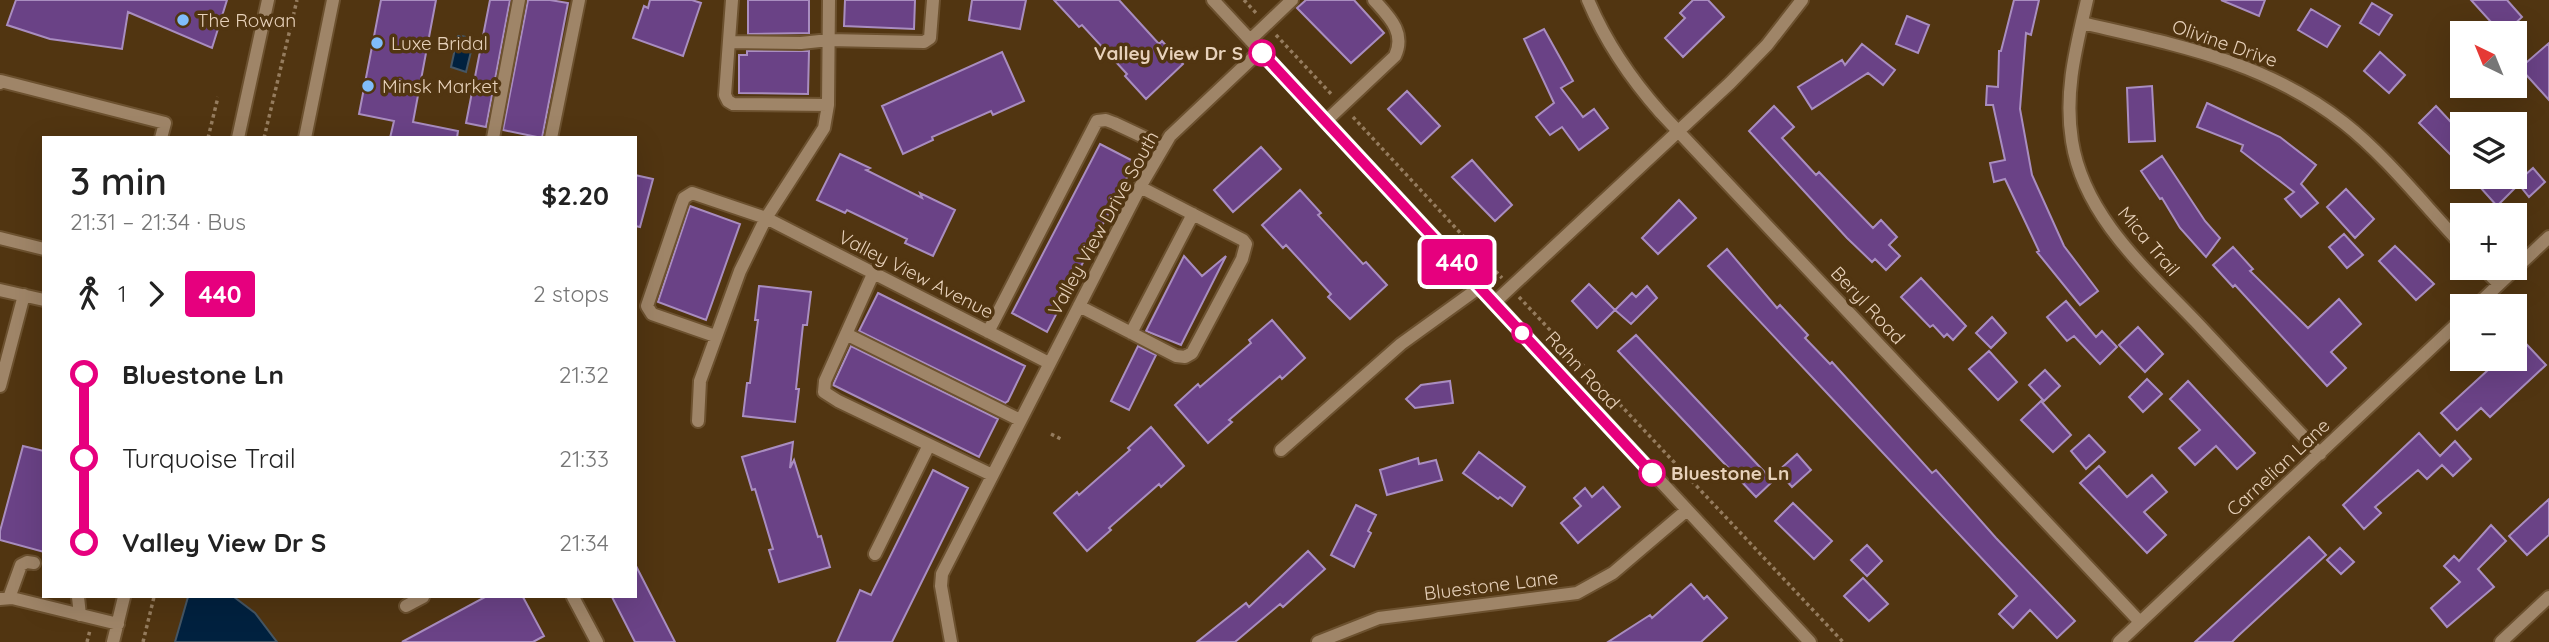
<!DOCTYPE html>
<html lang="en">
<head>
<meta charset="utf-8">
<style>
  body { margin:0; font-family:Quicksand,sans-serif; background:#f2f2f2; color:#222; height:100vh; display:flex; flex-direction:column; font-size:26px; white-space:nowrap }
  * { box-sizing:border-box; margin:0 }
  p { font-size:23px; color:#767676 }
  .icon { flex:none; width:38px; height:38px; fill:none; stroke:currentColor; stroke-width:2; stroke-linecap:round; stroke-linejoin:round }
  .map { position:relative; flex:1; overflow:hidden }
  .panel { position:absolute; left:42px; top:136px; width:595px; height:462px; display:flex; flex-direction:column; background:#fff; border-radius:0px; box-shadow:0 7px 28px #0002 }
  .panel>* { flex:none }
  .badge { padding:0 14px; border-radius:5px; font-size:24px; line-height:46px }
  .needle { width:46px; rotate:317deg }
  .fabs { position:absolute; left:2450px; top:21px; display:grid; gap:14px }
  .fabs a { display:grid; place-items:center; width:77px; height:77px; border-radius:0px; background:#fff; box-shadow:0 7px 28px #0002; font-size:35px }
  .map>.badge { position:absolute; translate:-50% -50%; box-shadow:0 0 0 4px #fff }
  .legs { display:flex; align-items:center; gap:10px; height:77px; padding:0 28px; font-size:23px }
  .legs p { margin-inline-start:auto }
  .overview { display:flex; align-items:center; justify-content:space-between; height:119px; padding:0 28px }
  h1 { font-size:38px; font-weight:600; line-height:52px }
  ul { padding:0 28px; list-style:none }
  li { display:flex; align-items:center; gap:24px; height:84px; font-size:26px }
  li i { display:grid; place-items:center; width:10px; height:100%; margin:0 9px; background:currentColor }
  li i::after { content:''; width:18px; height:18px; margin:-9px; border:5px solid; border-radius:50%; background:#fff }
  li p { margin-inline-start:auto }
  li:first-child i { background:linear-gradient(#0000 50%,currentColor 0) }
  li:last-child i { background:linear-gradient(currentColor 50%,#0000 0) }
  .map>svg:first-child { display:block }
  .water { fill:#00213f; stroke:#455664; stroke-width:2 }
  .building { fill:#6a4286; stroke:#a98dc0; stroke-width:2 }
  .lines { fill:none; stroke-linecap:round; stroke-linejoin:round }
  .minor-casing { stroke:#6c512f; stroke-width:16 }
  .path { stroke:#957c5e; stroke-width:3.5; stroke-dasharray:3.5 3.5; stroke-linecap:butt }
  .minor { stroke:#9f8568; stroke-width:12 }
  .line-1-casing { stroke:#fff; stroke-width:16 }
  .line-1 { stroke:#e6007e; stroke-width:10 }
  .poi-dot { fill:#80bdfa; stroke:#513511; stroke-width:2.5 }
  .stop-1-dot { fill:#fff; stroke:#e6007e; stroke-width:3.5 }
  .labels { text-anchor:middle; stroke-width:7; stroke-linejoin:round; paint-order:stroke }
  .poi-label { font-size:19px; fill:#e7d1ba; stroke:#513511; text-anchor:start }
  .street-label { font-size:19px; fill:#e7d1ba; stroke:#513511 }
  .stop-label { font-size:19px; font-weight:bold; fill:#e7d1ba; stroke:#513511; text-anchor:end }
</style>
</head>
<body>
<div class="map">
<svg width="2549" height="642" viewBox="0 0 2549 642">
  <rect width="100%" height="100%" fill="#513511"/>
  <path class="water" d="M 458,35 L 474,39 L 466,72 L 451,67 Z
    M 188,597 L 234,597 L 255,613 L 277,642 L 175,642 Z"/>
  <path class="building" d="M 16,0 L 227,0 L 212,48 L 128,12 L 122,49 L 50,39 L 7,25 Z
    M 381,0 L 436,0 L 413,122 L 458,131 L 457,138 L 390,138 L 394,121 L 359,114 Z
    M 490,0 L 510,0 L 486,127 L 466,123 Z
    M 528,0 L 550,0 L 568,3 L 542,138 L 503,130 Z
    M 650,0 L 692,0 L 701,3 L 683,56 L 633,38 L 644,6 L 648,8 Z
    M 748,0 L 809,0 L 809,33 L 748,34 Z
    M 845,0 L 915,0 L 914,29 L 844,26 Z
    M 972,0 L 1026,0 L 1020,29 L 969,20 Z
    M 1054,0 L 1119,0 L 1159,44 L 1162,41 L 1183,64 L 1146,99 L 1125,76 L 1127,74 L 1082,25 L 1079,27 Z
    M 1306,0 L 1354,0 L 1384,33 L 1351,63 L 1297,8 Z
    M 1693,0 L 1708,0 L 1724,17 L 1683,57 L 1665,38 L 1685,18 L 1680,13 Z
    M 2014,0 L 2039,0 L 2031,35 L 2026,33 L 2020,109 L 2032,175 L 2064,246 L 2098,291 L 2080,305 L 2037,252 L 2039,251 L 2005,179 L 1994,182 L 1990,163 L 2005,160 L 1993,105 L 1986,105 L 1987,86 L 1998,87 L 1999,51 L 2001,51 Z
    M 2221,0 L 2265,0 L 2259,16 Z
    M 2471,0 L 2507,0 L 2522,17 L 2505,33 L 2501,33 Z
    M 2372,3 L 2392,15 L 2379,35 L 2360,23 Z
    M 2311,9 L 2340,26 L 2327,47 L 2298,30 Z
    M 1907,16 L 1929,25 L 1918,53 L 1896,44 Z
    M 1544,29 L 1573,81 L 1561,88 L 1583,117 L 1594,109 L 1608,128 L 1579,150 L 1562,127 L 1550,135 L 1536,117 L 1554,103 L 1524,39 Z
    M 2549,43 L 2549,100 L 2520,68 Z
    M 1862,44 L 1895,70 L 1883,85 L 1868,73 L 1812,109 L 1798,87 L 1842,60 L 1845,65 Z
    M 747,51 L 809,51 L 808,94 L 739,93 L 739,55 L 747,55 Z
    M 1002,52 L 1024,101 L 993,115 L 991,111 L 932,137 L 933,140 L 903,154 L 882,106 Z
    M 2380,52 L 2405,75 L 2389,93 L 2364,71 Z
    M 2152,86 L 2155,141 L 2129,142 L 2127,88 Z
    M 1407,91 L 1440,126 L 1421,144 L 1388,109 Z
    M 2207,103 L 2280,137 L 2316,165 L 2301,184 L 2318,203 L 2301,217 L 2285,199 L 2294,192 L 2241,151 L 2243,145 L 2197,127 Z
    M 1774,106 L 1794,127 L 1782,138 L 1816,175 L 1819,172 L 1873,228 L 1881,220 L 1897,237 L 1889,245 L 1900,256 L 1886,270 L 1875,259 L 1872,262 L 1847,238 L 1749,131 Z
    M 2436,106 L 2462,134 L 2462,166 L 2419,123 Z
    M 1100,144 L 1135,162 L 1047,332 L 1012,313 Z
    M 1261,147 L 1281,169 L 1233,212 L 1214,190 Z
    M 840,154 L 870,168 L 866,170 L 922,198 L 920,193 L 955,210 L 933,256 L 905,243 L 907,239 L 847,210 L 845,213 L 817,200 Z
    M 2162,156 L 2205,221 L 2220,238 L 2206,257 L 2180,228 L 2162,198 L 2160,199 L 2141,171 Z
    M 1472,160 L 1512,205 L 1495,221 L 1452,177 Z
    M 2533,168 L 2545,182 L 2529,197 L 2517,182 Z
    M 635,175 L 653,179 L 640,227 L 635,226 Z
    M 2471,177 L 2505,177 L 2516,187 L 2497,206 Z
    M 2346,189 L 2374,219 L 2355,238 L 2327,207 Z
    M 1300,190 L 1321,213 L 1318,215 L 1363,264 L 1366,262 L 1387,285 L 1350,319 L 1328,297 L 1331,294 L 1286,245 L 1283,248 L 1262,225 Z
    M 1679,200 L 1696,218 L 1658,254 L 1642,238 Z
    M 690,206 L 740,224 L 706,320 L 658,302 Z
    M 2344,234 L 2363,255 L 2347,268 L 2329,247 Z
    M 2395,246 L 2434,284 L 2416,300 L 2379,261 Z
    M 2233,247 L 2253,269 L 2250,271 L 2308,328 L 2339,299 L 2361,324 L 2331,352 L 2346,368 L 2327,386 L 2235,285 L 2233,287 L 2213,265 Z
    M 1727,249 L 1777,308 L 1780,305 L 1808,335 L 1805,338 L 1830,364 L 1832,362 L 1932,473 L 1936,470 L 1996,538 L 2075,621 L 2057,638 L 2030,610 L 2013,628 L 1999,614 L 2017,596 L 1708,266 Z
    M 1184,256 L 1202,276 L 1226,256 L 1181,345 L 1146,331 Z
    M 1921,278 L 1966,326 L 1953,340 L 1947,334 L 1944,337 L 1933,325 L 1930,327 L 1901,297 Z
    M 1589,284 L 1615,310 L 1597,328 L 1572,301 Z
    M 759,286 L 811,292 L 807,325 L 803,325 L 796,389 L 799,389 L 795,422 L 743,416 L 747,383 L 750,383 L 758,320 L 755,320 Z
    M 1647,286 L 1657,298 L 1631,324 L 1615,310 L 1632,293 L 1636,297 Z
    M 878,293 L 1025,366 L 1008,401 L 1005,403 L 859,331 Z
    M 2066,301 L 2096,337 L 2102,331 L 2117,347 L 2100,364 L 2074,336 L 2067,341 L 2047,317 Z
    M 1992,317 L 2006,333 L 1991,348 L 1976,333 Z
    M 1272,320 L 1305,358 L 1282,379 L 1280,376 L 1229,420 L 1232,422 L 1208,443 L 1175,405 L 1198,384 L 1200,387 L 1251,343 L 1249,340 Z
    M 2138,327 L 2163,354 L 2145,372 L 2119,345 Z
    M 2515,332 L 2546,365 L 2490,417 L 2481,408 L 2457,430 L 2441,413 L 2500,359 L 2515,359 Z
    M 1636,335 L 1773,481 L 1756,497 L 1618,351 Z
    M 851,346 L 998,419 L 979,457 L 833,385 Z
    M 1138,346 L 1156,355 L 1129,410 L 1111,401 Z
    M 1989,351 L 2017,382 L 1998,400 L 1969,369 Z
    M 2045,370 L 2060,386 L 2044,401 L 2029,385 Z
    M 2147,379 L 2162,394 L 2143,412 L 2129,397 Z
    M 1450,381 L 1453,403 L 1415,408 L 1406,399 L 1421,385 Z
    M 2188,381 L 2255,453 L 2237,469 L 2216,446 L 2195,465 L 2179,448 L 2200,430 L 2170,399 Z
    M 2041,401 L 2071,435 L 2053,452 L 2021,420 Z
    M 1151,427 L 1184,466 L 1161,487 L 1159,484 L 1109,528 L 1111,530 L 1087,551 L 1054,513 L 1077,492 L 1079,495 L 1130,450 L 1128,448 Z
    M 2419,433 L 2440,456 L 2455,441 L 2471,459 L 2453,476 L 2442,465 L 2427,479 L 2418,470 L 2375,507 L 2381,513 L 2364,529 L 2343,505 Z
    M 2089,435 L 2105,452 L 2086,469 L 2071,451 Z
    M 793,442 L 790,468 L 794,460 L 818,537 L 821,536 L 830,567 L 779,582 L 769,550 L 773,549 L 755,489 L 752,490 L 742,457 Z
    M 23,446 L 44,451 L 44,552 L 0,540 L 0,531 Z
    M 1479,452 L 1525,487 L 1512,506 L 1500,497 L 1498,499 L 1463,473 Z
    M 1797,454 L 1811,470 L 1792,487 L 1778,471 Z
    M 1418,458 L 1419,464 L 1436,460 L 1442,480 L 1387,495 L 1380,470 Z
    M 2099,466 L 2127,497 L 2152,475 L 2167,492 L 2144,512 L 2166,535 L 2147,553 L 2080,483 Z
    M 933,470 L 968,488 L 892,642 L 837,642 L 860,590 L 871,595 Z
    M 1603,487 L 1620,507 L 1578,543 L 1561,523 L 1581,506 L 1574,498 L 1585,488 L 1592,497 Z
    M 2549,499 L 2549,535 L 2527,555 L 2509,536 Z
    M 1793,503 L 1832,541 L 1814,559 L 1775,521 Z
    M 1356,505 L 1376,515 L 1368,531 L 1371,533 L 1354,567 L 1331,555 Z
    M 2491,525 L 2506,541 L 2478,569 L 2494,587 L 2447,627 L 2431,608 L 2460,582 L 2444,566 L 2454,556 L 2459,561 Z
    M 2309,537 L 2326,555 L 2238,636 L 2232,642 L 2195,642 Z
    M 1867,545 L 1882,561 L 1867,576 L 1851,560 Z
    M 2340,548 L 2354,562 L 2341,574 L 2327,560 Z
    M 1308,551 L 1325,569 L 1283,607 L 1280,604 L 1235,642 L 1197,642 L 1246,603 L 1249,607 Z
    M 635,564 L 675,642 L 635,642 L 612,597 L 635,597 Z
    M 1863,578 L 1888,604 L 1869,621 L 1844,596 Z
    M 1691,584 L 1704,599 L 1707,596 L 1727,618 L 1701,642 L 1608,642 L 1650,615 L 1652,618 Z
    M 485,597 L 523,597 L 544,636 L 533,642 L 402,642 Z"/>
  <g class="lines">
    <g class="minor-casing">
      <path id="minor" d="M 732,0 L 725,95 L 728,101 L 733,104 L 828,105
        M 1213,0 L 1810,642
        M 1588,0 C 1606,43 1630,78 1661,113 L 2140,622
        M 2087,0 C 2076,48 2064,92 2072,141 C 2084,218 2150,273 2200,326 C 2240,369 2280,412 2320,454
        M 2082,23 C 2176,45 2265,61 2344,123 C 2386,156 2425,206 2462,245
        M 1250,40 L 1292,0
        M 729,42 L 801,43 L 829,40 L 924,42 L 930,38 L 933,0
        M 0,83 L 1,81 L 165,123 L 161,138
        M 1326,121 L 1395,56 C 1406,32 1389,17 1374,0
        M 238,138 L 268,0
        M 305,138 L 333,0
        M 493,138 L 519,0
        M 551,138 L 579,0
        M 0,238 L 44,249
        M 2483,268 L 2499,284
        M 873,274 L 825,381 L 824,392 L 838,401 L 992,475
        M 0,290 L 44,300
        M 1494,303 L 1730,83 L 1767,45 L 1802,0
        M 1079,306 L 1176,356 L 1185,357 L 1192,353 L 1242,259 L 1246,244 L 1243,240 L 1140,187
        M 2476,306 L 2549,237
        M 988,332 L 1097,121 L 1106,120 L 1114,123 L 1163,146
        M 1131,333 L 1193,214
        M 846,334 L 1020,420
        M 715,336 L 652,314 L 647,306 L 681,206 L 684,198 L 692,193 L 766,218 L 1049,363
        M 0,386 L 24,295
        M 698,421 L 700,381 L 740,271 L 766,218 L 824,128 L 828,105 L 829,0
        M 1281,450 L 1401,344 L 1480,287
        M 875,554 L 929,445
        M 78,597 L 80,615
        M 573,597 L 597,642
        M 9,598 L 21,565 L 27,562 L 34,563
        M 0,599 L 12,598 L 118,624
        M 406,606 L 423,597
        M 113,642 L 124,597
        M 951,642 L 941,586 L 942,574 L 1140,187 L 1170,136 L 1260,51
        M 1318,642 L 1379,618 L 1577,593 L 1613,573 L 1687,510
        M 2119,642 L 2462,319
        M 2501,642 L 2549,597"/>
    </g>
    <path class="path" d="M 1244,0 L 1257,14
      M 1276,35 L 1333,96
      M 1353,117 L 1502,278
      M 208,138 L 218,97
      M 264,138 L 297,0
      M 1519,297 L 1843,642
      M 1051,434 L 1061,439
      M 87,642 L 90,630
      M 143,642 L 154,597"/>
    <use href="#minor" class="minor"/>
  </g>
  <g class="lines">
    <g class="line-1-casing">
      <path id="line-1" d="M 1262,53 L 1652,473"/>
    </g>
    <use href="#line-1" class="line-1"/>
  </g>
  <g class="poi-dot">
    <circle cx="183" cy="20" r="7"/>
    <circle cx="377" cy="43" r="7"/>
    <circle cx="368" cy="86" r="7"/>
  </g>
  <g class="stop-1-dot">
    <circle cx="1262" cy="53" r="12"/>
    <circle cx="1522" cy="333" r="9"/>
    <circle cx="1652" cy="473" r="12"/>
  </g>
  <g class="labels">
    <g class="poi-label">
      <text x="197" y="27">The Rowan</text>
      <text x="391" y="50">Luxe Bridal</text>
      <text x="382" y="93">Minsk Market</text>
    </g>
    <g class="street-label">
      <text transform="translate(2225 43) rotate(19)" y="7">Olivine Drive</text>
      <text transform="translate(1103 223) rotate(-61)" y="7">Valley View Drive South</text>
      <text transform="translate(2149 241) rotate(50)" y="7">Mica Trail</text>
      <text transform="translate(916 274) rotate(27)" y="7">Valley View Avenue</text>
      <text transform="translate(1868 305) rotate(47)" y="7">Beryl Road</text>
      <text transform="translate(1583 370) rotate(47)" y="7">Rahn Road</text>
      <text transform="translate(2278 467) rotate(-43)" y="7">Carnelian Lane</text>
      <text transform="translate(1491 585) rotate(-7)" y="7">Bluestone Lane</text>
    </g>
    <g class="stop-label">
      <text x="1243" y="60">Valley View Dr S</text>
      <text x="1671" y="480" text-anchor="start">Bluestone Ln</text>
    </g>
  </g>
</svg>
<div class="fabs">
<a><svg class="needle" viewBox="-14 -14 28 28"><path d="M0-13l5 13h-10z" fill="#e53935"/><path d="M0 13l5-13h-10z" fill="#767676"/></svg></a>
<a><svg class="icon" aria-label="layers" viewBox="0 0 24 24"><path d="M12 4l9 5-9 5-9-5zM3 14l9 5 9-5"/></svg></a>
<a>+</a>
<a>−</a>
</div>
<b class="badge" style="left:1457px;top:262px;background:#e6007e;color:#fff">440</b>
<section class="panel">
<div class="overview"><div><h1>3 min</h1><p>21:31 – 21:34 · Bus</p></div><b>$2.20</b></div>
<div class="legs"><svg class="icon" aria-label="walk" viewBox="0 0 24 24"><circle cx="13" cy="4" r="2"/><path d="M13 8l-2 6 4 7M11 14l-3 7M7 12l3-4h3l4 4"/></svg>1<svg class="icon" aria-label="forward" viewBox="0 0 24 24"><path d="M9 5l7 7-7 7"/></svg><b class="badge" style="background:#e6007e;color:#fff">440</b><p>2 stops</p></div>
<ul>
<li><i style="color:#e6007e"></i><b>Bluestone Ln</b><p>21:32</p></li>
<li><i style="color:#e6007e"></i><span>Turquoise Trail</span><p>21:33</p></li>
<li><i style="color:#e6007e"></i><b>Valley View Dr S</b><p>21:34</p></li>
</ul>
</section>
</div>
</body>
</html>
